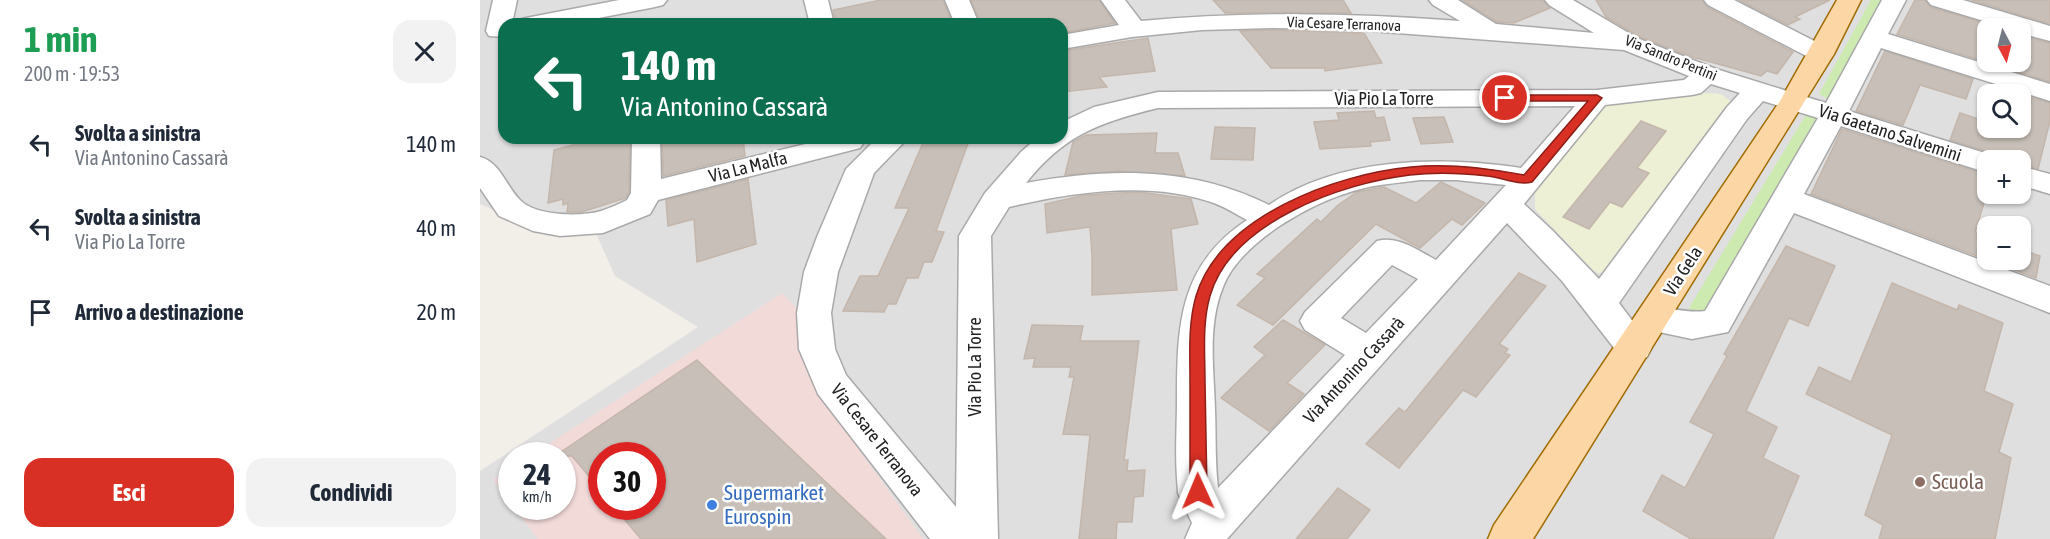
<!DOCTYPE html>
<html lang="it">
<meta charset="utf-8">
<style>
:root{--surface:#fff;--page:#f2f2f3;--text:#1f2937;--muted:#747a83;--accent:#d93025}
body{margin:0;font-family:"Asap Condensed",sans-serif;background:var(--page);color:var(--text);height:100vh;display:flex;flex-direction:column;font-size:22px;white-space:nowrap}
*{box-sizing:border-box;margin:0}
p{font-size:20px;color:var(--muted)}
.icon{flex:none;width:33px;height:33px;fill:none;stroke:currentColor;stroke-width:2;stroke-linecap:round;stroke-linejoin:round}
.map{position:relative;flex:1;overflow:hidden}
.sheet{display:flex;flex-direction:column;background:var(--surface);width:480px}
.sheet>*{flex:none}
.hud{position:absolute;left:18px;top:18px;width:570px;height:126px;border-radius:18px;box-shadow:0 2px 4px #0004;background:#0b6e4f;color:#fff;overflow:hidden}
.needle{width:39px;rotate:173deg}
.fabs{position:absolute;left:1497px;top:18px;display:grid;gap:12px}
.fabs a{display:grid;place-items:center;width:54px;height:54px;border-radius:12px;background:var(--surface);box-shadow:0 2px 4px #0004;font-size:30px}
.speed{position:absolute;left:18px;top:442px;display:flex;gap:12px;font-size:30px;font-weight:700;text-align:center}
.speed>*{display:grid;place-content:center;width:78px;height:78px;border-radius:50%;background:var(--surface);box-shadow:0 2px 4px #0004;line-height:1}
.speed small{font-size:15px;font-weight:400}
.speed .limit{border:9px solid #d22;background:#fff;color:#111}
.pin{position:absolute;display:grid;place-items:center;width:51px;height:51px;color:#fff;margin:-26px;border:3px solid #fff;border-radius:50%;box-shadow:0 2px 6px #0007}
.me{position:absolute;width:66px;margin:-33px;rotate:359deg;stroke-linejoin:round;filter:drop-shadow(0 0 4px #0008)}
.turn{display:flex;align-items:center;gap:21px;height:126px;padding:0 24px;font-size:27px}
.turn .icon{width:78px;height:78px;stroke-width:2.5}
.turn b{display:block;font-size:42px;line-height:51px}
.round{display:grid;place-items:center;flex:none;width:63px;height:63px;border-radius:18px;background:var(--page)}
.headline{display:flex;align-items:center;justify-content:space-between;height:102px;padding:0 24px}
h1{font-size:36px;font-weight:700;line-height:45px;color:#1e9e55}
.button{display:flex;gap:12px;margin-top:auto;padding:12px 24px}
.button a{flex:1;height:69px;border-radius:18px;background:var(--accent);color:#fff;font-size:24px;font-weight:700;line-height:69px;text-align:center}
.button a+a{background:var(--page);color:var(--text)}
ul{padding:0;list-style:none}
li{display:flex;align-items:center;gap:18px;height:84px;padding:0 24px}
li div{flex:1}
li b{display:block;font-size:22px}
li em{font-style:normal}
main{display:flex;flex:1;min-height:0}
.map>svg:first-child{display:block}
.residential{fill:#e0dfdf;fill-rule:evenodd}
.commercial{fill:#f2dad9;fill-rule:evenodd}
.farmland{fill:#eef0d5}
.grass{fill:#cdebb0}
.building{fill:#c7bfb8;stroke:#c4b6ab;stroke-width:1.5}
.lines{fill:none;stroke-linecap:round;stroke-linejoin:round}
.minor-casing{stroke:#a9a9a9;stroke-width:3}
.major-casing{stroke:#a06b00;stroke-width:3}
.minor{fill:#fff;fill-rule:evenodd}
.major{fill:#fcd6a4;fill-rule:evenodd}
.route{fill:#d93025;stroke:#8d1f18;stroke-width:1.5}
.education-dot{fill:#8d6e63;stroke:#fff;stroke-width:2}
.shop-dot{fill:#3f7fe0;stroke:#fff;stroke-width:2}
.labels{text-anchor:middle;stroke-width:5;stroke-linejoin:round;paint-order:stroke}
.far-street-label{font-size:15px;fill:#222;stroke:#fff}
.street-label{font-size:18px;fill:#222;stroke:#fff}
.near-education-label{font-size:21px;fill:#785e54;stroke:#fff;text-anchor:start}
.near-shop-label{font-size:21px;fill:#366cbe;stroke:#fff;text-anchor:start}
</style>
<main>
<section class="sheet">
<div class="headline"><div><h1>1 min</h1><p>200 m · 19:53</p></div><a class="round"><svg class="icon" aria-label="close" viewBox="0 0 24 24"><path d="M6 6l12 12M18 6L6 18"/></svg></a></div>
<ul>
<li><svg class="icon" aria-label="left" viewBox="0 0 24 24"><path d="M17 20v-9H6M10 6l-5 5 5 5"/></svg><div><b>Svolta a sinistra</b><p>Via Antonino Cassarà</p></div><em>140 m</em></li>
<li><svg class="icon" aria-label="left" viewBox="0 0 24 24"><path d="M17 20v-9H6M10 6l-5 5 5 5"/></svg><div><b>Svolta a sinistra</b><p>Via Pio La Torre</p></div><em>40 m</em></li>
<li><svg class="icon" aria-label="arrive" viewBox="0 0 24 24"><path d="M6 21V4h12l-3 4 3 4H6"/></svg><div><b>Arrivo a destinazione</b></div><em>20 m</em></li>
</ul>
<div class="button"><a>Esci</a><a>Condividi</a></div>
</section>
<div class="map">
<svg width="1570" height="539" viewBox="0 0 1570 539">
<rect width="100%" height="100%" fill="#f2efe9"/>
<!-- residential -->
<path class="residential" d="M0 0H1570V539H0V471L218 327 135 276 114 229 65 232 0 204ZM24 24H582V138H24ZM1508 28H1540V62H1508ZM1508 94H1540V128H1508ZM1508 160H1540V194H1508ZM1508 226H1540V260H1508ZM32 456H82V507H32ZM122 456H172V507H122Z"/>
<!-- commercial -->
<g class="commercial">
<path d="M302 293 318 310 320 343 328 374 349 408 443 539H58L33 507H82V456H50ZM122 456H172V507H122Z"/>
<polygon points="31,468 31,505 13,480"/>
</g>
<!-- farmland -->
<polygon class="farmland" points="1225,93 1241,94 1254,104 1128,272 1118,273 1112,269 1055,209 1055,193 1120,111 1127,105 1165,97"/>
<!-- grass -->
<g class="grass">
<polygon points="1391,0 1403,0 1349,100 1339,94"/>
<polygon points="1327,113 1340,117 1224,315 1210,312 1209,308"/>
</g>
<!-- building -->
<g class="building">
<polygon points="401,0 463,0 473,24 356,24 353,10"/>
<polygon points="491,0 619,0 635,23 582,33 582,24 501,24"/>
<polygon points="733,0 863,0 871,13 745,13"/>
<polygon points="982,0 1063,0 1070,8 1034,23 1017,22"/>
<polygon points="1116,0 1222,0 1227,7 1313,52 1297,74 1287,71 1281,76 1209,56 1158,36 1126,17"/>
<polygon points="1259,0 1350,0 1315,17 1320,19 1308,25"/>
<polygon points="1435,0 1445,0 1450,7 1521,28 1508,28 1508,62 1540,62 1540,35 1570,43 1570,82 1417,34"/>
<polygon points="1491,0 1570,0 1570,24"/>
<polygon points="793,30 884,33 902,63 845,71 845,68 791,68 760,31"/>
<polygon points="668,38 675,71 619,77 627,87 582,92 582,51"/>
<polygon points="1405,51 1493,79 1486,99 1440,85 1423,125 1376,111"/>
<polygon points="1539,94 1570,103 1570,121 1558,169 1540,163 1540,160 1534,160 1470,140 1480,113 1508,122 1508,128 1540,128"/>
<polygon points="894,111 896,118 904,117 910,140 890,142 891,146 840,149 834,122 859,120 857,113"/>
<polygon points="964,117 973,142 941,144 933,118"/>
<polygon points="1161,121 1186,131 1157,168 1169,173 1142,207 1130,202 1109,229 1083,217"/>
<polygon points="735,127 775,128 773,160 731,159"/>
<polygon points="1362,129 1508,175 1508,190 1495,232 1508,237 1508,260 1540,260 1540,249 1560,256 1556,278 1331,194"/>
<polygon points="677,133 675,153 698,153 705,176 639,171 585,175 593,142 606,135"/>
<polygon points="94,138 150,138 149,192 146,198 102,212 87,212 88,203 83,205 83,199 68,203 74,150 93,145"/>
<polygon points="182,138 263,138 265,156 183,176"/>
<polygon points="445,138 490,138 456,231 464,232 452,262 444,262 438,278 427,278 416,304 408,304 404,312 363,311 380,276 398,276 429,208 415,208"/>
<polygon points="268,179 276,244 217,262 214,219 188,226 186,200"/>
<polygon points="961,182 1005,203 982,225 972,219 940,248 896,224 793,325 757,305 785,278 777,274 837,219 841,222 858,205 877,192 904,187 936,203"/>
<polygon points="658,192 711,199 718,224 691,229 697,290 612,295 612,255 610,227 567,233 565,204 605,195"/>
<polygon points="1306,246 1355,266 1328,326 1309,318 1266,411 1297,427 1283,458 1319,476 1293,539 1211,539 1163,511 1182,475 1205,488 1234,434 1210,422 1247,356 1244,354"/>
<polygon points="1039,273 1066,286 1019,344 1028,349 1025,353 1030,355 996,397 983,390 919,468 886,444 919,408 925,412"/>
<polygon points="1412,283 1477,310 1479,305 1523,323 1504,391 1533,404 1519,452 1531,458 1515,539 1399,539 1403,525 1385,515 1412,435 1326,394 1339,367 1371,382"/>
<polygon points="803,320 845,345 807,383 824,394 789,431 741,398 785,355 774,347"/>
<polygon points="552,325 603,326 600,341 659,341 644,460 648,460 647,471 665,470 663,496 654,497 652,522 637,522 636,539 599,539 610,435 583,434 594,377 589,377 591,367 553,367 555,358 544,359"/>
<polygon points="217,360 406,539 161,539 134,507 172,507 172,456 122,456 122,492 92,456 75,456"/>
<polygon points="858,488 890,510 867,539 816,539"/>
</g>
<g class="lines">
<defs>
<g id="minor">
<polygon points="13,0 37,0 32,24 24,24 24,37 9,36 6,31"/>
<polygon points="139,0 187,0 183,5 175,7 88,24 39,24 42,19 51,17"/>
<polygon points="324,0 348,0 354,24 330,24"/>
<polygon points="465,0 489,0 499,24 475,24"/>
<path d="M621 0H645L661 21C768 11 873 13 980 21L953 5 949 0H978L1016 24 1114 33 1069 5 1065 0H1093L1157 38 1236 69 1346 103 1402 0H1426L1408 34 1570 84V101L1401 48 1369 111 1518 157 1520 160H1508V173L1361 126 1324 194 1570 286V313L1314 213 1248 332 1212 339 1160 328 1155 319 1160 310C1181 303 1203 314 1225 311L1338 118 1283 101 1267 119 1139 303 1172 347 1167 357 1154 361 1141 357 1082 281 1027 223 747 539H705L712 523 698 493 697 478C695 452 697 426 697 399 697 325 699 265 767 220 756 214 745 207 734 203 670 180 592 192 529 207L511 236 518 539H450L338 394 319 349 317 313 324 272 337 237 366 169 397 138H428L394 173 358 272 351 313 355 349 366 375 476 507 479 236 505 193 541 152 557 138H582V122L614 107 678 92 1117 90 1204 80 1209 76 1144 50 864 29 793 28 722 30 652 37 582 49V35L639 25ZM1231 84 1260 93 1247 107 1119 279 1072 230 1044 204 1125 105 1212 95 1221 93ZM1095 106 1041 168C960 156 859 157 789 205 711 166 629 168 546 183 584 135 620 122 678 108ZM940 180H976L1026 185 956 260C937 250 918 235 897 241L825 312 820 321 825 330 865 355 738 488C735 462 736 436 735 410 734 370 727 326 743 287 760 242 832 202 877 190 897 184 919 183 940 180ZM912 265 938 279 886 333 861 318Z"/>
<polygon points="1224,0 1254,0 1350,49 1354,54 1350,59 1341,62 1332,59 1228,5"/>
<polygon points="1447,0 1483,0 1570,26 1570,41 1540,33 1540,28 1527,28 1451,5"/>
<path d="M152 138H180L181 179 350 138H382L384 142 380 148 178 200 170 214 123 233 80 236 53 231 19 216 0 188V157C20 162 26 186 40 200 55 216 101 217 121 211 130 208 139 204 147 200L151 193Z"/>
<polygon points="1540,166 1570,174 1570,194 1540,185"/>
</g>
<polygon id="major" points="1357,0 1381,0 1354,54 1053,539 1008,539 1014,525 1300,101"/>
</defs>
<!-- minor casing -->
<use href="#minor" class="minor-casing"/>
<!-- major casing -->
<use href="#major" class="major-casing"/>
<!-- minor -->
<use href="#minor" class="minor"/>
<!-- major -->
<use href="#major" class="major"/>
</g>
<!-- route -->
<path class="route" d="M1025 95H1117L1122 98 1052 182C1038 186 1021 177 1007 176 982 173 955 172 930 175 862 183 751 222 730 296 722 324 725 353 725 382 726 418 726 455 727 491L725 496 718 499 712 496 710 491C710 455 710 418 710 382 710 353 708 324 716 296 740 216 856 174 931 167 969 163 1007 168 1044 175L1108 101H1021L1019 98Z"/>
<!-- markers -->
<circle class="education-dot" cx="1440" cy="482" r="6"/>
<circle class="shop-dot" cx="232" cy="505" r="6"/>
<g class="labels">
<!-- far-street labels -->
<g class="far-street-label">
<text transform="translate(864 24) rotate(2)" y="5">Via Cesare Terranova</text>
<text transform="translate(1191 58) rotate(22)" y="5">Via Sandro Pertini</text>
</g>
<!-- street labels -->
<g class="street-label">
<text x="904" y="105">Via Pio La Torre</text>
<text transform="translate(1410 133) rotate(18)" y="6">Via Gaetano Salvemini</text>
<text transform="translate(268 167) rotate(-14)" y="6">Via La Malfa</text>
<text transform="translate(1203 271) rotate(-57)" y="6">Via Gela</text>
<text transform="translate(495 367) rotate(-90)" y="6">Via Pio La Torre</text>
<text transform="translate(874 370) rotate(-47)" y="6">Via Antonino Cassarà</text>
<text transform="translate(397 440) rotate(52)" y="6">Via Cesare Terranova</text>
</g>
<!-- near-education labels -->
<g class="near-education-label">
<text x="1452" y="489">Scuola</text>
</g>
<!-- near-shop labels -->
<g class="near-shop-label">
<text x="244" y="500">Supermarket<tspan x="244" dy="24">Eurospin</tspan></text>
</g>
</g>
</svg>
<div class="fabs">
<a><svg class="needle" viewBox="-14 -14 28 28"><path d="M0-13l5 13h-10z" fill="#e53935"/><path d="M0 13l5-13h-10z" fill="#747a83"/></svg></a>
<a><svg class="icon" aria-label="search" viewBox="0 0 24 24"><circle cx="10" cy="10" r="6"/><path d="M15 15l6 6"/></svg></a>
<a>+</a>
<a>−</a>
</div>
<div class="speed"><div>24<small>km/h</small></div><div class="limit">30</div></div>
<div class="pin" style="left:1025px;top:98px;background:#d93025"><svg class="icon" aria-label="arrive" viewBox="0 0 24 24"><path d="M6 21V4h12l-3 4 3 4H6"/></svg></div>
<svg class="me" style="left:718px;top:491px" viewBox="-20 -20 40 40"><path d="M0-17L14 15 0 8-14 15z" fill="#d93025" stroke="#fff" stroke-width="4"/></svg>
<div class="hud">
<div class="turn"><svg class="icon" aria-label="left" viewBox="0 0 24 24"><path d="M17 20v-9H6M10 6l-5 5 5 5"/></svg><div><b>140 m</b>Via Antonino Cassarà</div></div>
</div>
</div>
</main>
